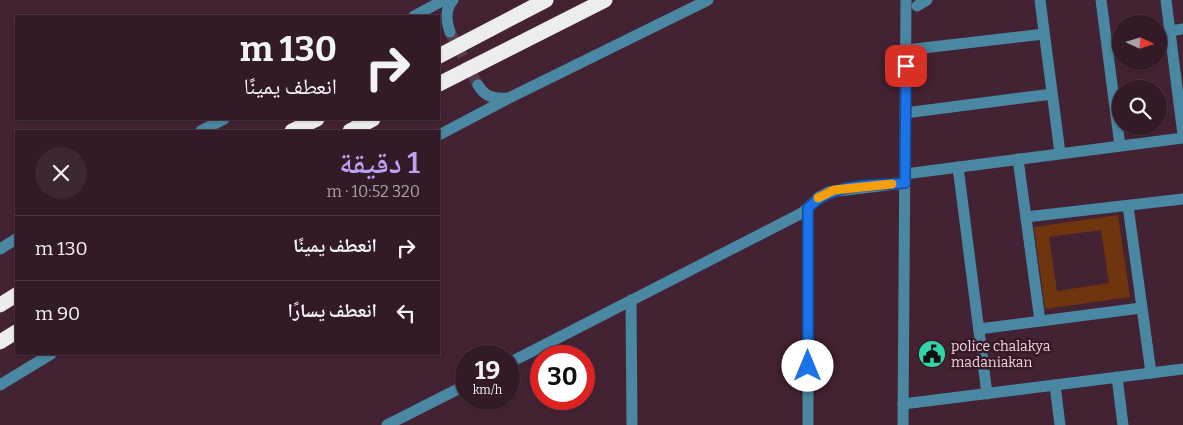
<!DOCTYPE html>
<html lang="ar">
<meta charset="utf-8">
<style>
:root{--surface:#321a26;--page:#3d2732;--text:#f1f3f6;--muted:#a8a1a7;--line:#4d3843;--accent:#bca0f2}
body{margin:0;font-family:Bitter,"Noto Naskh Arabic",serif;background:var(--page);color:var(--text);direction:rtl;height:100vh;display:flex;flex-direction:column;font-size:19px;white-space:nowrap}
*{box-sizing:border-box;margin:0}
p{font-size:16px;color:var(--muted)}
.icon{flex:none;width:28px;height:28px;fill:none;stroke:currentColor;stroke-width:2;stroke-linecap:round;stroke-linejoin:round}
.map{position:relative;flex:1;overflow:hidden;direction:ltr}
.sheet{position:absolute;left:15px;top:130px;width:425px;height:225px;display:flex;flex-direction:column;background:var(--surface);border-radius:0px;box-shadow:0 1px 4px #0004,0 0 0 1px var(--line);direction:rtl}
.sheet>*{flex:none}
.guide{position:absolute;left:15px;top:15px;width:425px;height:105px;border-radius:0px;box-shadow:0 1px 4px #0004,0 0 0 1px var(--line);direction:rtl;background:#321a26;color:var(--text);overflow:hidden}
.needle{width:32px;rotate:94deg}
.buttons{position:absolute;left:1112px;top:15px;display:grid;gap:10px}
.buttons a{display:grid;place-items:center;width:55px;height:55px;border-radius:50%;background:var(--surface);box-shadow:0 1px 4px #0004,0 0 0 1px var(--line);font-size:25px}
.speed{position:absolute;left:455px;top:345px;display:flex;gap:10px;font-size:25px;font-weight:700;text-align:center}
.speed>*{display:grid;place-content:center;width:65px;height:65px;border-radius:50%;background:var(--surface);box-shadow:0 1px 4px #0004,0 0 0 1px var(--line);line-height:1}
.speed small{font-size:12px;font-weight:400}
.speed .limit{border:8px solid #d22;background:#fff;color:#111}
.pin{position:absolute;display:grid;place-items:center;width:42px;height:42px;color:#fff;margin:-21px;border-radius:10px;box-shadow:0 2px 8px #0006}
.me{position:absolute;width:55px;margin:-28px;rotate:0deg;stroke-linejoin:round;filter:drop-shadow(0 0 4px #0008)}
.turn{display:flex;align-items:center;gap:18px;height:105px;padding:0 20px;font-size:22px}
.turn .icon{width:65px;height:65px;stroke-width:2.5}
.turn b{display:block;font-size:35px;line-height:42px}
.round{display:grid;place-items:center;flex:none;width:52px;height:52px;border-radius:26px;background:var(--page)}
.summary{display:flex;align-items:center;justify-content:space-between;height:85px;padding:0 20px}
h1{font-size:30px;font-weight:600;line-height:38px;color:var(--accent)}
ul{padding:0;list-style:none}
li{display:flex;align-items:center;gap:15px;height:65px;padding:0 20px;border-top:1px solid var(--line)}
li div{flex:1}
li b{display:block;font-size:19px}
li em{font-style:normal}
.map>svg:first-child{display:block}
.green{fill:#6f350e;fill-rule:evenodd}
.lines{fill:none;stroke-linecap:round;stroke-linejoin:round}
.minor-tunnel{stroke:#5c3d4d;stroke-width:11;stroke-dasharray:11 5.5;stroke-linecap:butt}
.minor{stroke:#4a87a2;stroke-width:11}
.highway{stroke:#ededed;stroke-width:15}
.route-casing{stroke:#114b97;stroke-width:12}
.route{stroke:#1a73e8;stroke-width:9}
.slow{stroke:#f59e0b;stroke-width:9}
.labels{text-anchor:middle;stroke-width:5;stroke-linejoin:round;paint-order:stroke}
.poi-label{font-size:14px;fill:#ecd6df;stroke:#381829;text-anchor:start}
</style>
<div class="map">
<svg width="1183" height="425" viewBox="0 0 1183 425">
<rect width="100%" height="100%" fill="#432233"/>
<!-- green -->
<path class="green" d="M1118 215 1130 297 1045 309 1034 227ZM1101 230 1109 283 1057 291 1049 237Z"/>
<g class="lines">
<!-- minor-tunnel -->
<polyline class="minor-tunnel" points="450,32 478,85"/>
<!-- minor -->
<g class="minor">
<polyline points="1040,0 1060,153"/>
<polyline points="1101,0 1120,146"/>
<polyline points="1166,0 1183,135"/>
<polyline points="917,6 927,0"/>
<polyline points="414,16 444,0"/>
<polyline points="1170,31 1183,29"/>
<path d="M450 32C446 21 445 9 453 0"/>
<polyline points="906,50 1044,34"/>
<path d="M478 85C485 97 494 99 507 98"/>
<polyline points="905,113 1052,94"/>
<polyline points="201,131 224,119"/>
<polyline points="439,135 509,98 708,0"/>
<polyline points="1018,159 1040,321"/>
<polyline points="958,167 987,394"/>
<polyline points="905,174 1183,138"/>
<polyline points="1128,206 1151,373"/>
<polyline points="1026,217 1183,199"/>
<polyline points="0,249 16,239"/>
<polyline points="631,300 632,425"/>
<polyline points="979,329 1141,308"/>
<polyline points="509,363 802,213 819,197 829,192 905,183"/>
<polyline points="1117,377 1123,425"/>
<polyline points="0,385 51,354"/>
<polyline points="1055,385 1060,425"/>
<polyline points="903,404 1183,369"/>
<polyline points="387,425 466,385"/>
<polyline points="808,425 808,208"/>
<polyline points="903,425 906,0"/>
</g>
<!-- highway -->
<g class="highway">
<polyline points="439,56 546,0"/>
<polyline points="439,84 605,0"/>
<polyline points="292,131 317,119"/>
<polyline points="350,131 373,119"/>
<polyline points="0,305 16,295"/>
<polyline points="0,342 16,332"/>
</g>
</g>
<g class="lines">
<defs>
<path id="route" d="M808 366V208C833 182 871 186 905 183L906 66"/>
</defs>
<!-- route casing -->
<use href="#route" class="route-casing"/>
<!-- route -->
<use href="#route" class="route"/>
<!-- slow -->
<polyline class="slow" points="818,198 834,190 892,184"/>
</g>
<!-- icons -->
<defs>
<symbol id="civic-disc" viewBox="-11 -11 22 22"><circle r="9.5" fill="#32d4a9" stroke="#381829"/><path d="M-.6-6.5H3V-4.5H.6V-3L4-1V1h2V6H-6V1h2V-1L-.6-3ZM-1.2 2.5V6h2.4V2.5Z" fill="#111"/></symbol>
</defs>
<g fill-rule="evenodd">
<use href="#civic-disc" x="916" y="338" width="32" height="32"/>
</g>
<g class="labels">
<!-- poi labels -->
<g class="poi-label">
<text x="951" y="351">police chalakya<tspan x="951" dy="16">madaniakan</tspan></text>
</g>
</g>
</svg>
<div class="buttons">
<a><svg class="needle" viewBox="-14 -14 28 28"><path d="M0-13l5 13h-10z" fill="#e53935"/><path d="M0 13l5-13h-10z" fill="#a8a1a7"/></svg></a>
<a><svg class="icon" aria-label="search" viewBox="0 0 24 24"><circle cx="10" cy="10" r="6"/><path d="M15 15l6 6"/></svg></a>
</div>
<div class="speed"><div>19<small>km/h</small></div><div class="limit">30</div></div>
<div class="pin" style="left:906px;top:66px;background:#d93025"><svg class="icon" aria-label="arrive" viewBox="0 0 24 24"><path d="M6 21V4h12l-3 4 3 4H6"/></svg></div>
<svg class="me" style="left:808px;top:366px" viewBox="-20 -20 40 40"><circle r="19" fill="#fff"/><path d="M0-13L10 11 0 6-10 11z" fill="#1a73e8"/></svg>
<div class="guide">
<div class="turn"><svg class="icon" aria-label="right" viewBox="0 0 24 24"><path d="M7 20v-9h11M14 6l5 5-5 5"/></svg><div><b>130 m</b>انعطف يمينًا</div></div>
</div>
<section class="sheet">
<div class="summary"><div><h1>1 دقيقة</h1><p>320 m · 10:52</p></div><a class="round"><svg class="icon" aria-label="close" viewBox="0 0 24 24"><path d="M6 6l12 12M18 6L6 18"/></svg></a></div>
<ul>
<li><svg class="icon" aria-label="right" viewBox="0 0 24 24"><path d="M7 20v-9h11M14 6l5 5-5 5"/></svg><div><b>انعطف يمينًا</b></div><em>130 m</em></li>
<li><svg class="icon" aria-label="left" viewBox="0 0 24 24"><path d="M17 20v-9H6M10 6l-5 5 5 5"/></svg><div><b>انعطف يسارًا</b></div><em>90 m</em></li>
</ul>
</section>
</div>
